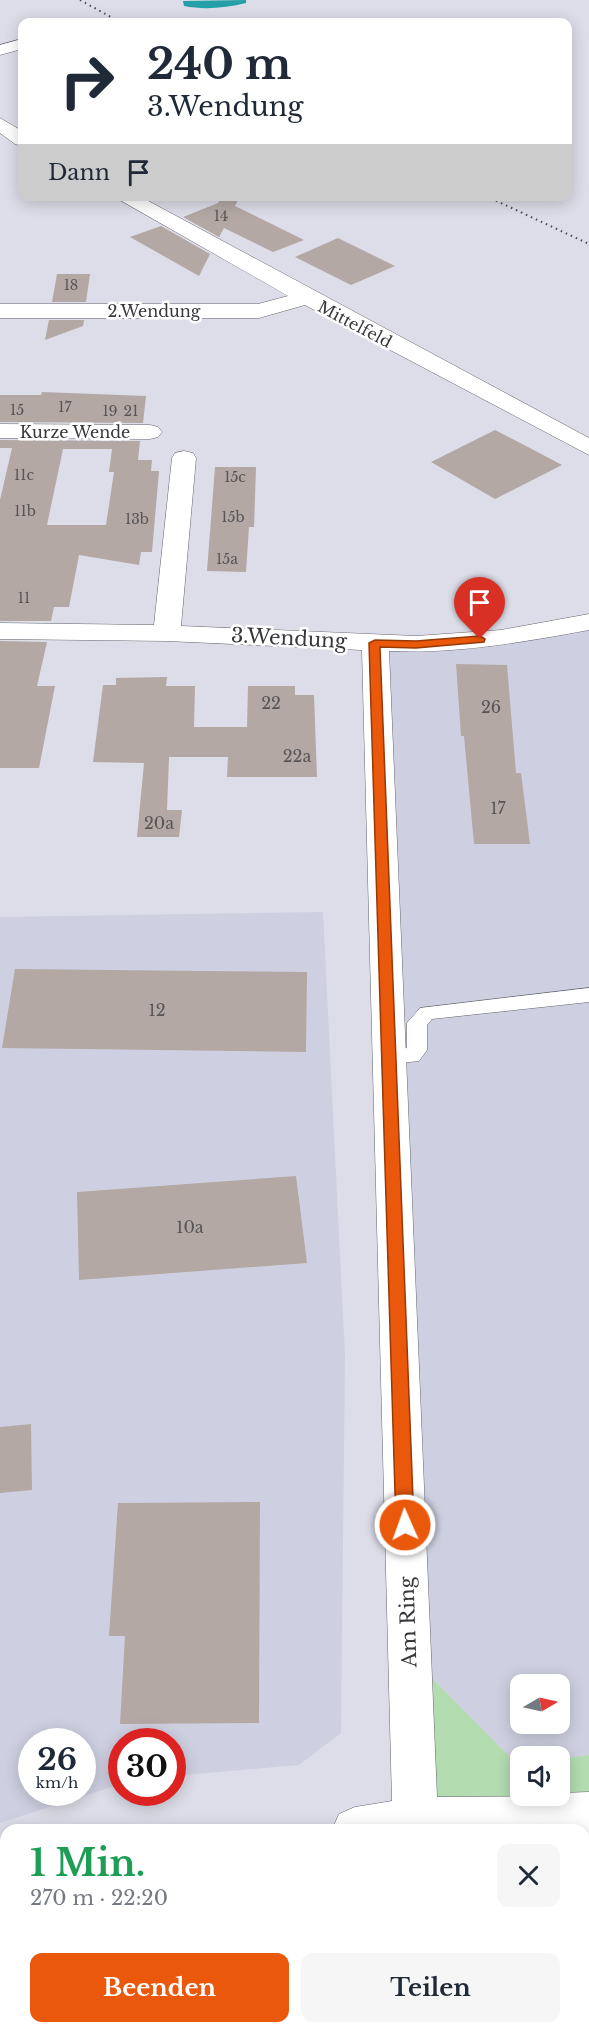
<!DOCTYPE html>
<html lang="de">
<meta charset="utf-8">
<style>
:root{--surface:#fff;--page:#f6f6f7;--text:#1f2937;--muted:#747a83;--accent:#ea580c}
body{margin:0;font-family:"Libre Baskerville",serif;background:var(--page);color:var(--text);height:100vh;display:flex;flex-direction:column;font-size:22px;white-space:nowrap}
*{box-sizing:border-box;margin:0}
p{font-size:20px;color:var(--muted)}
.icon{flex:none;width:33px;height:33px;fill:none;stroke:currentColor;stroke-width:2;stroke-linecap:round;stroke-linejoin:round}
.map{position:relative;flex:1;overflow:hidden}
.drawer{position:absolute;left:0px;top:1824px;width:590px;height:210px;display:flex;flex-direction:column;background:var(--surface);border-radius:18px 18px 0 0;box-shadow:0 3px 15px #0003}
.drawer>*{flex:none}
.hud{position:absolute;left:18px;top:18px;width:554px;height:183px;border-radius:12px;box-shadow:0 3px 15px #0003;background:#fff;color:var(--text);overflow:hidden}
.needle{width:39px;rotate:81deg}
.fabs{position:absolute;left:510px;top:1674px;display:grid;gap:12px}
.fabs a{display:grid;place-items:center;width:60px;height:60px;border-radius:12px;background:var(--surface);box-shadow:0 3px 15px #0003;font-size:30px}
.speed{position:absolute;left:18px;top:1728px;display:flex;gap:12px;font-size:30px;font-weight:700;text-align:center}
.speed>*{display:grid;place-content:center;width:78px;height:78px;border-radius:50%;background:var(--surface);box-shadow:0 3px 15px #0003;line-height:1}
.speed small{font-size:15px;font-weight:400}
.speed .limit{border:9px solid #d22;background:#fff;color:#111}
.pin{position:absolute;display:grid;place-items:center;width:51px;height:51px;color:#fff;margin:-62px -26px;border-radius:50% 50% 50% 0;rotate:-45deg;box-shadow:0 0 6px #0007}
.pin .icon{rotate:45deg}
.me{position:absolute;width:66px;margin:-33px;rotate:358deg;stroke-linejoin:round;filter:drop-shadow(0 0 4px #0008)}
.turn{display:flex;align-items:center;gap:21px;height:126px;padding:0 30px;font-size:27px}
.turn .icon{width:78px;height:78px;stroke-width:2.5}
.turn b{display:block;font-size:42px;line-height:51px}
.then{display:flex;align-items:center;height:57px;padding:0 30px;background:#0003;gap:12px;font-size:22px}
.round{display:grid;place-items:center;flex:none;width:63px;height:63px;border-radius:12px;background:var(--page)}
.head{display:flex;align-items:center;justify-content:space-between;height:102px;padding:0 30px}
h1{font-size:36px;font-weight:700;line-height:45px;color:#1e9e55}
.button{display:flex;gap:12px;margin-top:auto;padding:12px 30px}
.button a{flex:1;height:69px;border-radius:12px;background:var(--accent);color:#fff;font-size:24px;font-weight:700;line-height:69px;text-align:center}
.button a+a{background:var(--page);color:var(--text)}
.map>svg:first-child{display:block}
.built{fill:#ced0e1;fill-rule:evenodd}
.green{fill:#b4dcb1}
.water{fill:#25a0a8}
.building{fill:#b3a8a4;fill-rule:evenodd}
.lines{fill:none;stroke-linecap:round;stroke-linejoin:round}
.service-casing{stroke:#64656e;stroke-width:1}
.minor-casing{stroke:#64656e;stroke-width:1}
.service{fill:#fff;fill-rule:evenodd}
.minor{fill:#fff;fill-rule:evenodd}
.rail{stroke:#49494e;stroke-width:2;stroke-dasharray:1.5 4;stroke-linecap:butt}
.route{fill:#ea580c;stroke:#983908;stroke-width:1.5}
.labels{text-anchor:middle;stroke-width:5;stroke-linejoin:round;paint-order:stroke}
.far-number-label{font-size:14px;fill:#575456}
.far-street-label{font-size:16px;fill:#38383c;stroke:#fff}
.number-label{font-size:16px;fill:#575456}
.street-label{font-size:20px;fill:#38383c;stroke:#fff}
</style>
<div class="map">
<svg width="589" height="2034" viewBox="0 0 589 2034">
<rect width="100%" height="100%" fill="#dcdde8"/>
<!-- built -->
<g class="built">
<path d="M589 622V1755L560 1759V1756H520V1764L518 1765 428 1674 375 643ZM520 1684H560V1724H520Z"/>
<path d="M323 912 345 1355 341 1733 299 1765 173 1776 172 1742H122L121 1784 0 1823V917ZM32 1742H82V1792H32Z"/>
</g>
<!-- green -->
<polygon class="green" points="428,1674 518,1765 520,1764 520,1796 560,1796 560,1759 589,1755 589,2034 0,2034 0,1976 6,1974 6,2028 584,2028 584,1830 421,1830"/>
<!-- water -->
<path class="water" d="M246 0V3C225 8 204 10 184 6L183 1Z"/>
<!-- building -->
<g class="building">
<polygon points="240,196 235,206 304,240 273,252 224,228 219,237 183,217 218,203 221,198 225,201"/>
<polygon points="161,226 210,254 199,276 130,237"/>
<polygon points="338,238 395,266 351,285 295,257"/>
<polygon points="57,274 90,274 86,302 52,302"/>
<polygon points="49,320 84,320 83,326 45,340"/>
<polygon points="42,392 146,396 143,423 0,422 0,395 41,395"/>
<polygon points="495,430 528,447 562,465 495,499 431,462"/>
<path d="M0 440 140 441 138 460H152L151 471H159L152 552H141L139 565 79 555 69 607H54L51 621H0V500L12 448H0ZM63 449H112L109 472H114L106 525H47Z"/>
<polygon points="215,467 256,467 254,527 249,527 246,572 207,571"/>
<polygon points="0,641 47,642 37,686 55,686 39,768 0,768"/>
<polygon points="456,664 507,665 516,773 521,773 530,844 474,844 464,736 461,736"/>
<polygon points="167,677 166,686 195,686 194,727 247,727 248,686 295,686 295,695 314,695 317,777 227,777 228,757 169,757 167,810 182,810 179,837 137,837 144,763 93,762 103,685 116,685 116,678"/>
<polygon points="15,969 307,972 306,1052 2,1048"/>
<polygon points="296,1176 307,1263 79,1280 77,1192"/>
<polygon points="31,1424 32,1490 0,1493 0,1427"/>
<polygon points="260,1502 259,1723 120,1724 125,1636 109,1636 118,1503"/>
</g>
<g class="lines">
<defs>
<polygon id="service" points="589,988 589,1002 432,1019 427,1025 427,1050 419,1061 390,1064 383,1062 380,1057 383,1052 407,1048 407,1023 420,1008"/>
<g id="minor">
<polygon points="22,39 22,49 0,55 0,45"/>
<polygon points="0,118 22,131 22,146 15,144 0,133"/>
<polygon points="113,196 139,196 589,438 589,455 305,305 259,318 0,318 0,304 258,304 288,296"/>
<polygon points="0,424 150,425 158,427 162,432 158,437 150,439 0,438"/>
<path d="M184 451 193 453 196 458 181 626 416 636 501 630 589 614V630C523 642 457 654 389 651L437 1797 560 1796V1793L589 1792V1838H584V1830H332L339 1814 355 1807 392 1801 362 650 167 641 0 639V623L154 625 172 458 175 453Z"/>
<polygon points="6,1886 6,1934 0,1936 0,1888"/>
</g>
</defs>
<!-- service casing -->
<use href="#service" class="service-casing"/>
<!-- minor casing -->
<use href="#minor" class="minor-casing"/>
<!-- service -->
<use href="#service" class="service"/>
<!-- minor -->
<use href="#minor" class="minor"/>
<!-- rail -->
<g class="rail">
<polyline points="80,0 120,22"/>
<polyline points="486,196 589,244"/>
</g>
</g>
<!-- route -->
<polygon class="route" points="480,636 485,639 484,642 416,648 380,647 414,1525 411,1531 405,1533 399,1531 396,1525 369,643 375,640 416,641"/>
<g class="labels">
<!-- far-number labels -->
<g class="far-number-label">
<text x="221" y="221">14</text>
<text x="71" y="290">18</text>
<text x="65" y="412">17</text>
<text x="17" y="415">15</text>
<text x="110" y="416">19</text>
<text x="131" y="416">21</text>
<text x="24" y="480">11c</text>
<text x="235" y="482">15c</text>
<text x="25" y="516">11b</text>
<text x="233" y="522">15b</text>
<text x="137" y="524">13b</text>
<text x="227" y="564">15a</text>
<text x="24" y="603">11</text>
</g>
<!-- far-street labels -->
<g class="far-street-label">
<text x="154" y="317">2.Wendung</text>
<text transform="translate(355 324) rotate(28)" y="6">Mittelfeld</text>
<text x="75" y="438">Kurze Wende</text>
</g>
<!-- number labels -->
<g class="number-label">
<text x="271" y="709">22</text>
<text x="491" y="713">26</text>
<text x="297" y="762">22a</text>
<text x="498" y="814">17</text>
<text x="159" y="829">20a</text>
<text x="157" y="1016">12</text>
<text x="190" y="1233">10a</text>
</g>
<!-- street labels -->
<g class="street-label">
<text transform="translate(289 638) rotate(3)" y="7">3.Wendung</text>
<text transform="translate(408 1622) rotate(-92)" y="7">Am Ring</text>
</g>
</g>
</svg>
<div class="fabs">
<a><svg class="needle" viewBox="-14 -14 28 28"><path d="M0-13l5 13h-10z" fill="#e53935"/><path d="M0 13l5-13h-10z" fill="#747a83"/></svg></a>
<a><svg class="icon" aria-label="sound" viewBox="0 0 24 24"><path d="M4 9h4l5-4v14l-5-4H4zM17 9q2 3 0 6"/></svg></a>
</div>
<div class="speed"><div>26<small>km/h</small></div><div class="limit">30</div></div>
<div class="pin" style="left:480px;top:639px;background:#d93025"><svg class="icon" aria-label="arrive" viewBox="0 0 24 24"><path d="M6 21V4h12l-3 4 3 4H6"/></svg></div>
<svg class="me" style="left:405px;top:1525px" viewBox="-20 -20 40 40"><circle r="17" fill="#ea580c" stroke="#fff" stroke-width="3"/><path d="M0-11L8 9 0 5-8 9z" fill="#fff"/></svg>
<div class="hud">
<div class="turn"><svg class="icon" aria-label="right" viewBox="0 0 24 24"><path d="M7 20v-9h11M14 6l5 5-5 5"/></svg><div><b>240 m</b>3.Wendung</div></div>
<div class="then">Dann<svg class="icon" aria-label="arrive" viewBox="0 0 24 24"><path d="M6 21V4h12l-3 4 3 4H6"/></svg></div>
</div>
<section class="drawer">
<div class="head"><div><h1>1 Min.</h1><p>270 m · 22:20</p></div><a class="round"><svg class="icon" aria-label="close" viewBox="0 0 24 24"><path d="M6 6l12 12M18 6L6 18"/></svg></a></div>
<div class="button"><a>Beenden</a><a>Teilen</a></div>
</section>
</div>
